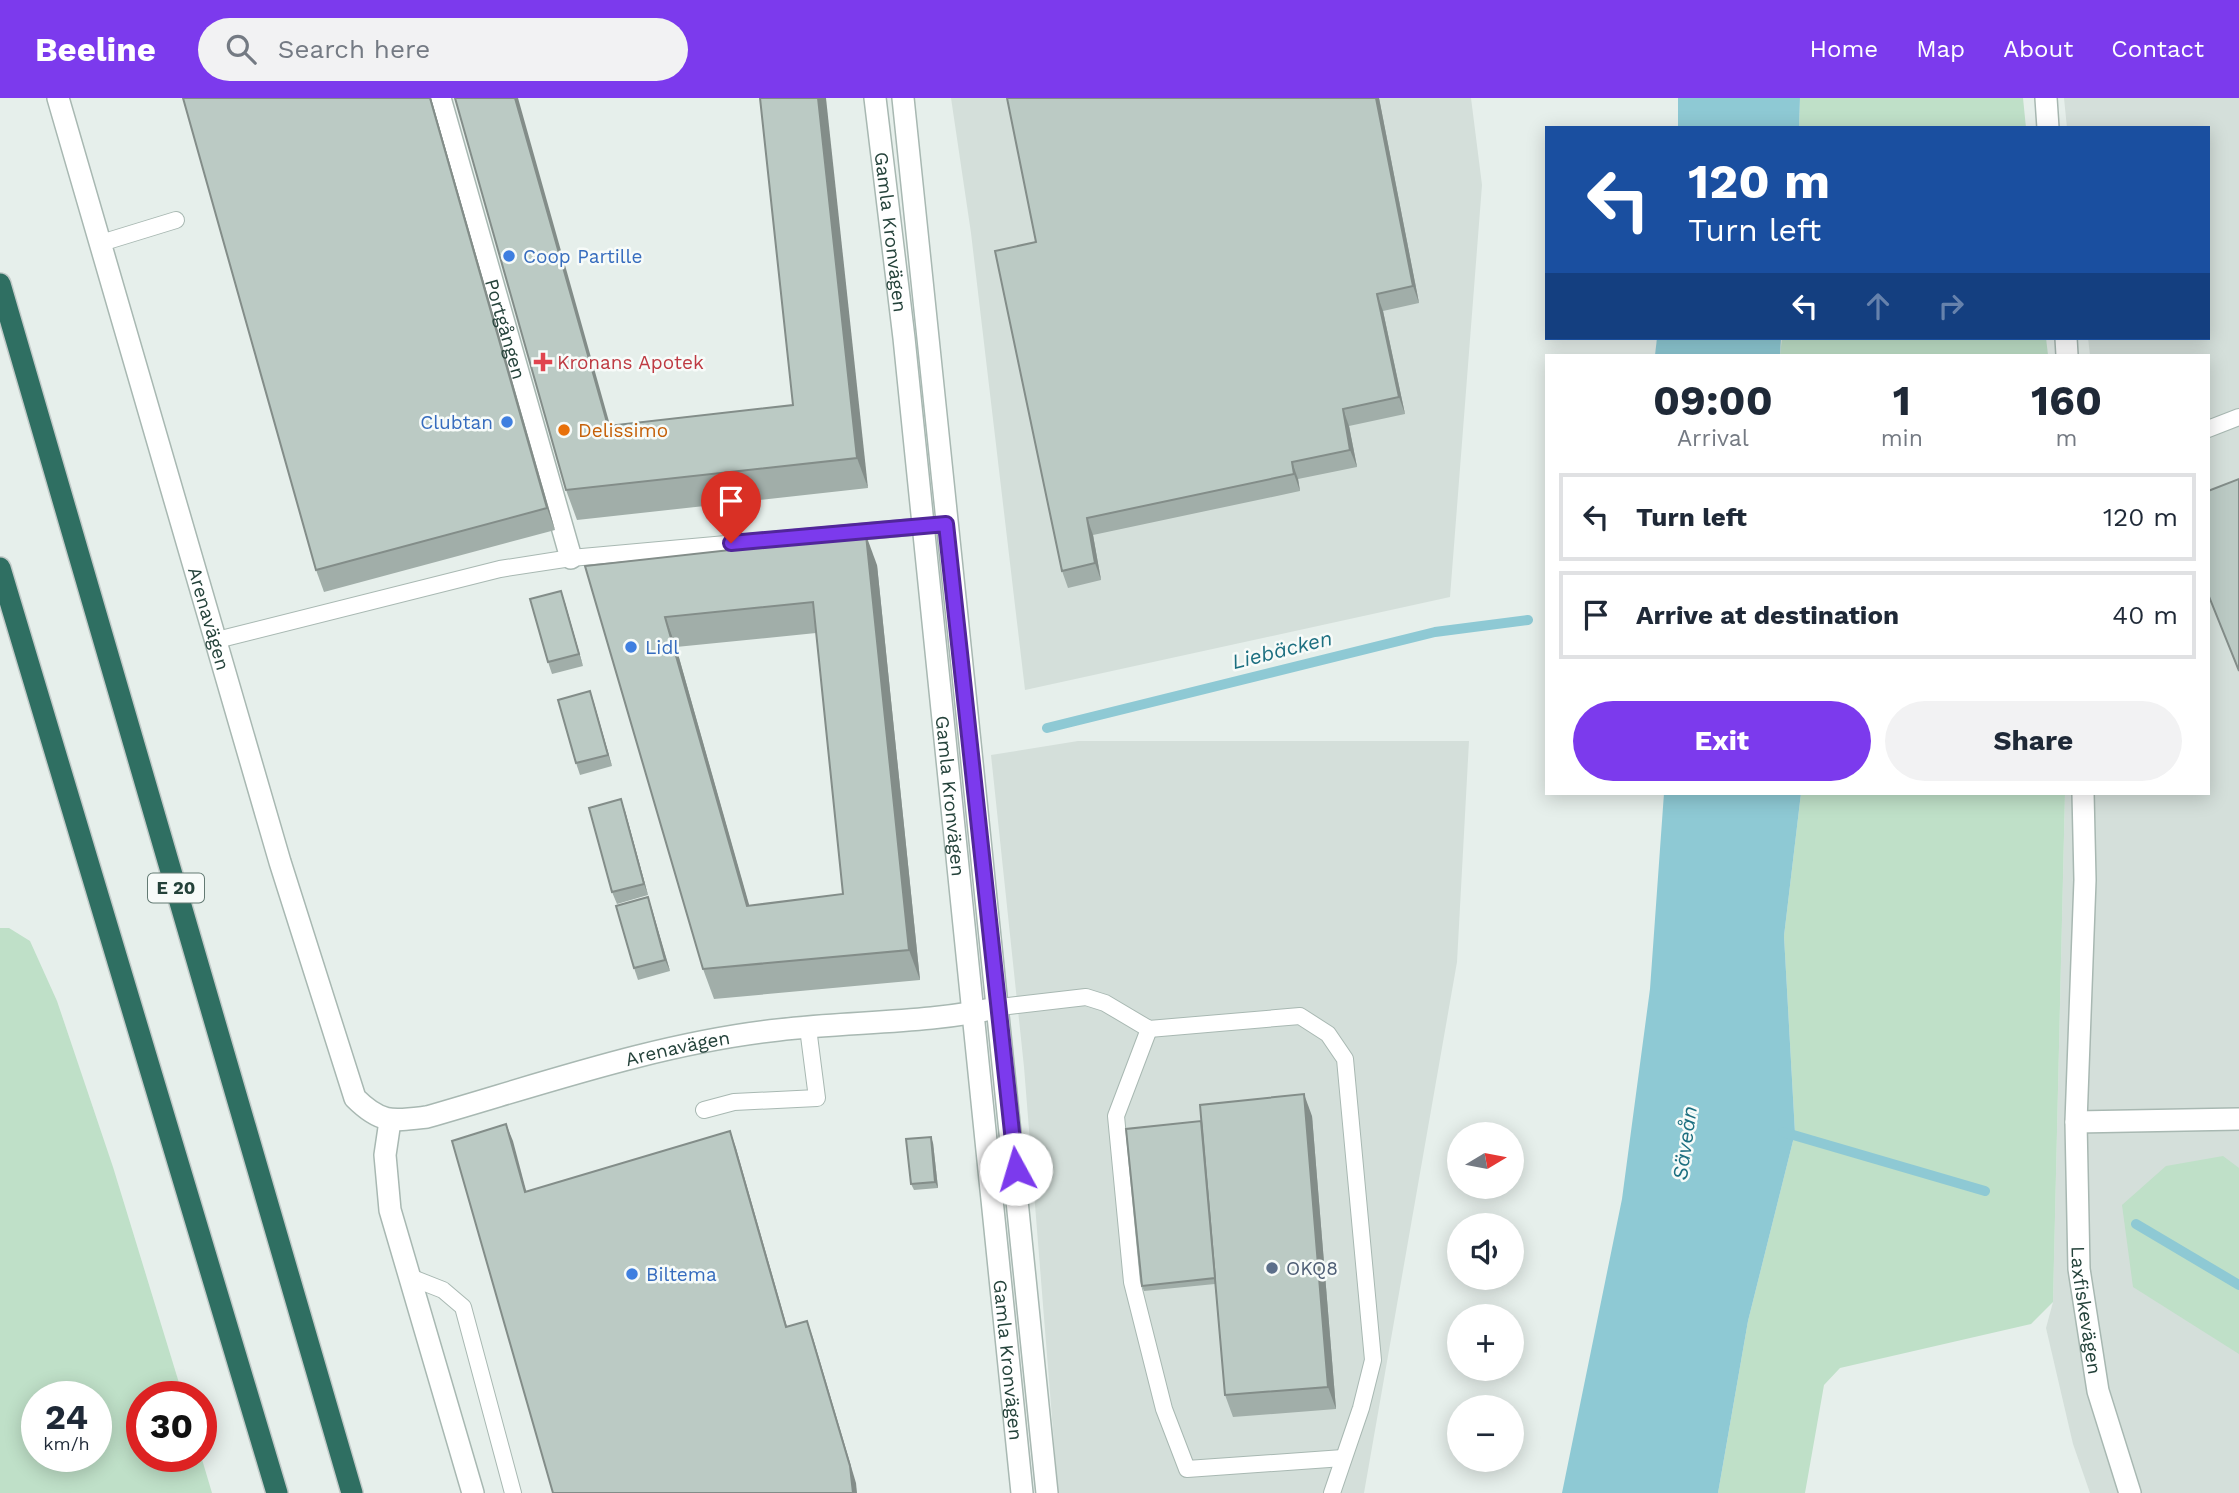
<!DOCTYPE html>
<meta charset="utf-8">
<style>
:root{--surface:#fff;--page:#f2f2f3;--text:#1f2937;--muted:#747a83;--line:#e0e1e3;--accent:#7c3aed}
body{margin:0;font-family:"Work Sans",sans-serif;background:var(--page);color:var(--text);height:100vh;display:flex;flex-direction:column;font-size:26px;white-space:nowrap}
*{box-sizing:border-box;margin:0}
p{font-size:23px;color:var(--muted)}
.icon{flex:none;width:38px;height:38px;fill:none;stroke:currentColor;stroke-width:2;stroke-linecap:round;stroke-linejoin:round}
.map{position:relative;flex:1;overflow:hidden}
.drawer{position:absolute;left:1545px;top:256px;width:665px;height:441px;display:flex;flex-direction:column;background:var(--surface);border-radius:0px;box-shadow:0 4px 18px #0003}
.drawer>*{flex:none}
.guide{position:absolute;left:1545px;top:28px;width:665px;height:214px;border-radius:0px;box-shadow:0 4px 18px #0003;background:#1a4fa0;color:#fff;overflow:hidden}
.needle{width:46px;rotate:80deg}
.tools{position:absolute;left:1447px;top:1024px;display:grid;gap:14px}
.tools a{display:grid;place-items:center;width:77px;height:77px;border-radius:50%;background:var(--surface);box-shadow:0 4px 18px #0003;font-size:35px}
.speed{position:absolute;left:21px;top:1283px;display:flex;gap:14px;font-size:35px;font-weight:700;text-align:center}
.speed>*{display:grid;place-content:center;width:91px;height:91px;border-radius:50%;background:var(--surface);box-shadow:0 4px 18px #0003;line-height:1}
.speed small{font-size:18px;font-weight:400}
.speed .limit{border:10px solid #d22;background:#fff;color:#111}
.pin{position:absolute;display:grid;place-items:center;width:60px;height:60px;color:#fff;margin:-72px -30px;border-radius:50% 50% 50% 0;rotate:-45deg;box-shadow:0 0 7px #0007}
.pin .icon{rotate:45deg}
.me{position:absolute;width:77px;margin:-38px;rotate:354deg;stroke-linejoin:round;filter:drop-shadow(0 0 5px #0008)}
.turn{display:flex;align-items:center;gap:24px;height:147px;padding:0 28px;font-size:32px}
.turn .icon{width:91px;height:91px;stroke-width:2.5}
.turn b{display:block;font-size:49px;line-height:60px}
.lanes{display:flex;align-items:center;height:66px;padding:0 28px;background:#0003;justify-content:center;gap:35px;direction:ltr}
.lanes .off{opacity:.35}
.eta{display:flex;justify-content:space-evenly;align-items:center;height:119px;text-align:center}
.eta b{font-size:42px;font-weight:700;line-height:49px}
.action{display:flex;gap:14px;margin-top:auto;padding:14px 28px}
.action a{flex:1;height:80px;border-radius:42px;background:var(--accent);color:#fff;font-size:28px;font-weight:700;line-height:80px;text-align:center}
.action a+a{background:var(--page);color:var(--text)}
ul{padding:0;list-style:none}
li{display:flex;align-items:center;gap:21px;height:88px;margin:0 14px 10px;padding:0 14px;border:4px solid var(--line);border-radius:0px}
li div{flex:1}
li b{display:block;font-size:26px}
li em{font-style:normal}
header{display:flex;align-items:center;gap:42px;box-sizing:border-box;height:98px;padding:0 35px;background:var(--accent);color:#fff}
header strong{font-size:33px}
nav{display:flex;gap:38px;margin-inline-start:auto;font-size:24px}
.search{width:490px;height:63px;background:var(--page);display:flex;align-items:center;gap:18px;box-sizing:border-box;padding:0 24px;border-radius:38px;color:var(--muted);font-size:26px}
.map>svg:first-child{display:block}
.built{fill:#d4dfda}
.green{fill:#bfe0c8;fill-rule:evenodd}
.water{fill:#8ec9d4}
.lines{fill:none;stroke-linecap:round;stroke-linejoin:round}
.stream{stroke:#8ec9d4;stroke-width:10}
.lane-casing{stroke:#a8b8b2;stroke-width:18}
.street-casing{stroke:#a8b8b2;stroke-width:24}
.highway-casing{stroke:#c2cac8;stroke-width:24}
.lane{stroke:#fff;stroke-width:16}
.street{stroke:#fff;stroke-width:21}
.highway{stroke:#2f6f62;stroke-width:21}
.wall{fill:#a1aea9;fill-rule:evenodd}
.shaded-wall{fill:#838d89}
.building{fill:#bbcac4;stroke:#838d89;stroke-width:2;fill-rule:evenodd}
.route-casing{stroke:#51269a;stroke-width:18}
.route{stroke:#7c3aed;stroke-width:12}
.shop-dot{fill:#3f7fe0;stroke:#f7fbf9;stroke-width:2.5}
.health-dot{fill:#e0444e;stroke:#f7fbf9;stroke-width:2.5}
.food-dot{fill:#e8710a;stroke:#f7fbf9;stroke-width:2.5}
.service-dot{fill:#5c6f8a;stroke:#f7fbf9;stroke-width:2.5}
.labels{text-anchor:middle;stroke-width:5;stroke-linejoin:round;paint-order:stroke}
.shield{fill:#f7fbf9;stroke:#637a73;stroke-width:2}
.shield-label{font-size:18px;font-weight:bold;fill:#24423a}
.street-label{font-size:19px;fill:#24423a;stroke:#f7fbf9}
.shop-label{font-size:19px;fill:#366cbe;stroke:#f7fbf9;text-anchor:start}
.health-label{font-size:19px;fill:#be3a42;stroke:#f7fbf9;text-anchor:start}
.food-label{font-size:19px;fill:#c56008;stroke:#f7fbf9;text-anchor:start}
.service-label{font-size:19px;fill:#4e5e75;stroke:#f7fbf9;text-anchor:start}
.water-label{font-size:21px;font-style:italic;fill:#1c6f80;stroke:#f7fbf9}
</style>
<header>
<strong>Beeline</strong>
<div class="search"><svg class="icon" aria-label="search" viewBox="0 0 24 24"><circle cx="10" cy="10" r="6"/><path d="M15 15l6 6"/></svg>Search here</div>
<nav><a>Home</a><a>Map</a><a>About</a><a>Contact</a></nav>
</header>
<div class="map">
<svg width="2239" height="1395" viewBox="0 0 2239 1395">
<rect width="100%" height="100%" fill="#e6efeb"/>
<!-- built -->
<g class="built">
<polygon points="951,0 1471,0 1482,87 1450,499 1025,592 971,135"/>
<polygon points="2064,0 2239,0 2239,1395 2090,1395 2073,1346 2046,1230 2053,1204 2065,695 2208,695 2208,257 2090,257 2088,240 2208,240 2208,30 2067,30"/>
<polygon points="1078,643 1469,643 1457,864 1364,1395 1058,1395 1024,969 991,657"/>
</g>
<!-- green -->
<g class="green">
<polygon points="1800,0 2023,0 2026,30 1799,30"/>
<polygon points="1782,240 2046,240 2048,257 1780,257"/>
<polygon points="1801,695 2065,695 2053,1204 2031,1226 1840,1270 1824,1287 1805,1395 1718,1395 1748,1223 1795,1035 1784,838"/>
<path d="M0 830H9L30 843 57 903 113 1069 183 1298H142V1358H201L212 1395H0ZM96 1298V1358H37V1298Z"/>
<polygon points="2223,1058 2239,1070 2239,1256 2133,1189 2122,1107 2166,1068"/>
</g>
<!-- water -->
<g class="water">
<polygon points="1678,0 1800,0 1799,30 1678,30"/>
<polygon points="1657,240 1781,240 1780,257 1655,257"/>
<polygon points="1664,695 1801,695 1784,838 1795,1035 1748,1223 1718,1395 1562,1395 1622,1101 1650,891"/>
</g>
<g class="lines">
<!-- stream -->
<g class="stream">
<polyline points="1047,630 1435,534 1528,522"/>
<polyline points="1783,1034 1985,1093"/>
<polyline points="2136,1126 2239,1187"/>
</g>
<defs>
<g id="lane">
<polyline points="101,145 176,122"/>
<polyline points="2208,331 2239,319"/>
<polyline points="217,542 500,471 571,460 946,426"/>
<polyline points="1000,909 1086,899 1105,905 1149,931 1300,918 1328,936 1345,961 1373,1262 1361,1310 1332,1395"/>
<polyline points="1149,931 1116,1018 1132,1184 1164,1311 1187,1371 1343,1360"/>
<polyline points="704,1012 734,1004 817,1000 808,930"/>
<polyline points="410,1179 443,1192 463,1209 513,1395"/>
</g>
<g id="street">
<path id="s1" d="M58 0 280 764 355 1000C381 1026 393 1023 427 1019 542 986 659 945 778 932 852 923 928 926 1000 909"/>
<path id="s2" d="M440 0 571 460"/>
<path id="s3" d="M875 0 904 240 1022 1395"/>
<path d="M903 0C950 465 1002 930 1047 1395"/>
<polyline points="2046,0 2048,30"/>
<polyline points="2066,240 2067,257"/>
<path id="s4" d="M2083 695 2085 782 2076 1024 2079 1171 2098 1293 2130 1395"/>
<polyline points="390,1023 385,1057 390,1112 473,1395"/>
<polyline points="2076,1024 2239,1021"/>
</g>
<g id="highway">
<polyline points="0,186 352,1395"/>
<polyline points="0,470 277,1395"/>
</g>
</defs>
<!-- lane casing -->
<use href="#lane" class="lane-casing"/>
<!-- street casing -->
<use href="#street" class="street-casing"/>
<!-- highway casing -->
<use href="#highway" class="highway-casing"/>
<!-- lane -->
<use href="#lane" class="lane"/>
<!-- street -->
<use href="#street" class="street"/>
<!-- highway -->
<use href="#highway" class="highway"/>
</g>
<!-- wall -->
<g class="wall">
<polygon points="431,0 555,432 324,494 316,472"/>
<polygon points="760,0 868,390 577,422 566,392 610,328 793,307"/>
<polygon points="1379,0 1419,205 1383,213 1405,316 1349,328 1357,369 1298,381 1300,393 1093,437 1101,482 1068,490 1062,473 1036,144"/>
<path d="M877 467 920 882 714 901 703 871 585 468ZM816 535 843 796 749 808 676 549Z"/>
<polygon points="565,505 583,568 552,576 548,564"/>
<polygon points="590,593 612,668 580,677 576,665"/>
<polygon points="625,713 648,797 617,806 612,794"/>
<polygon points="648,799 670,873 638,882 634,870"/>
<polygon points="1312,1018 1336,1311 1233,1319 1225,1297 1215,1186 1144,1193 1142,1188"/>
<polygon points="933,1045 938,1090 914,1092 911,1086"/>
</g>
<!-- shaded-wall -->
<g class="shaded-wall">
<polygon points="430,0 431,0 555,432 547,410"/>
<polygon points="515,0 518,0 619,359 608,328"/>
<polygon points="818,0 826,0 868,390 857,360"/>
<polygon points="1376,0 1379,0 1419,205 1413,188"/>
<polygon points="1377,196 1383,213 1405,316 1399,299"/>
<polygon points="1343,311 1349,328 1357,369 1350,352"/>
<polygon points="1292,364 1298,381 1300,393 1294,376"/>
<polygon points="1087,420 1093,437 1101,482 1095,465"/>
<polygon points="866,437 877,467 920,882 909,852"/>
<polygon points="561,493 565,505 583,568 579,556"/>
<polygon points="665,519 676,549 758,838 747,808"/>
<polygon points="590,593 594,605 612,668 608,657"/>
<polygon points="621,701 625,713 648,797 644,786"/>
<polygon points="648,799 652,811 670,873 665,862"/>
<polygon points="1304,996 1312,1018 1336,1311 1328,1289"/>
<polygon points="506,1026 513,1043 531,1111 525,1094"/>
<polygon points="730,1033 736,1050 792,1246 786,1229"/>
<polygon points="931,1039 933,1045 938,1090 935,1084"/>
<polygon points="807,1223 813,1240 856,1385 857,1395 853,1395"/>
</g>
<!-- building -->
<g class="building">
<polygon points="183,0 430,0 547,410 316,472"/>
<polygon points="455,0 515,0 608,328 793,307 760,0 818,0 857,360 566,392"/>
<polygon points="1007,0 1376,0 1413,188 1377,196 1399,299 1343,311 1350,352 1292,364 1294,376 1087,420 1095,465 1062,473 995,153 1036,144"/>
<polygon points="2239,381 2239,573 2208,496 2208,393"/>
<path d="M866 437 909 852 703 871 585 468ZM813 504 843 796 747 808 665 519Z"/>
<polygon points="561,493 579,556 548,564 530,501"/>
<polygon points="590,593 608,657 576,665 558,602"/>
<polygon points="621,701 644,786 612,794 589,710"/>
<polygon points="648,799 665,862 634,870 616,808"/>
<polygon points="1304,996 1328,1289 1225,1297 1200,1007"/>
<polygon points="1201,1023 1215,1180 1142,1188 1126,1031"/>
<polygon points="506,1026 525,1094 730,1033 786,1229 807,1223 850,1368 853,1395 553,1395 452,1043"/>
<polygon points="931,1039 935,1084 911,1086 906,1041"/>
</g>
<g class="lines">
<defs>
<polyline id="route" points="731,445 946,426 1016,1071"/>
</defs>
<!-- route casing -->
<use href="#route" class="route-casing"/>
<!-- route -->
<use href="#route" class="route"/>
</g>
<!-- markers -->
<g class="shop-dot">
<circle cx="509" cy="158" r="7"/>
<circle cx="507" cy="324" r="7"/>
<circle cx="631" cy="549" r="7"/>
<circle cx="632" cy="1176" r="7"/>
</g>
<path class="health-dot" d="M539.5 253.5h7v7h7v7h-7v7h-7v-7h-7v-7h7z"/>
<circle class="food-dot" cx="564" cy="332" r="7"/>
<circle class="service-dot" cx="1272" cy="1170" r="7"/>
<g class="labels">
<!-- shield labels -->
<rect class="shield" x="148" y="775.5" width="56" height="29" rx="5"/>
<g class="shield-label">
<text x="176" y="796">E 20</text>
</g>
<!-- street labels -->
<g class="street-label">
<text dy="7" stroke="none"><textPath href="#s3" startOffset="135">Gamla Kronvägen</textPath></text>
<text dy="7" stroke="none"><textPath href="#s2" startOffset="240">Portgången</textPath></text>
<text dy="7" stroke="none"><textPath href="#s1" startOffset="542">Arenavägen</textPath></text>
<text dy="7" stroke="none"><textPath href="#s3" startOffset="702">Gamla Kronvägen</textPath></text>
<text dy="7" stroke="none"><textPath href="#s1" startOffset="1382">Arenavägen</textPath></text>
<text dy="7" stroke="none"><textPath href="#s4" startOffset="518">Laxfiskevägen</textPath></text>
<text dy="7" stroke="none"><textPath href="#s3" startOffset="1269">Gamla Kronvägen</textPath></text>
</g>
<!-- shop labels -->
<g class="shop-label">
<text x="523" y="165">Coop Partille</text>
<text x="493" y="331" text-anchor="end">Clubtan</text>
<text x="645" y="556">Lidl</text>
<text x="646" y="1183">Biltema</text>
</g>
<!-- health labels -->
<g class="health-label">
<text x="557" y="271">Kronans Apotek</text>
</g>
<!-- food labels -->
<g class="food-label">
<text x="578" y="339">Delissimo</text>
</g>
<!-- service labels -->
<g class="service-label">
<text x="1286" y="1177">OKQ8</text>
</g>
<!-- water labels -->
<g class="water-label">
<text transform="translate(1282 552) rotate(-14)" y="7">Liebäcken</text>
<text transform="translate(1685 1045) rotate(-82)" y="7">Säveån</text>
</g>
</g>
</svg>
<div class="tools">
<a><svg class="needle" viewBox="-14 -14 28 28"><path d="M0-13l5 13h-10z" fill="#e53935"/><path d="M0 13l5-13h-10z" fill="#747a83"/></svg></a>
<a><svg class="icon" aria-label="sound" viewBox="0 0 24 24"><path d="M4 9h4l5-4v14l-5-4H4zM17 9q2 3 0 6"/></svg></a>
<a>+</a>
<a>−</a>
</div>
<div class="speed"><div>24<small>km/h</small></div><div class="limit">30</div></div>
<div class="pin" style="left:731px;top:445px;background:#d93025"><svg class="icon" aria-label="arrive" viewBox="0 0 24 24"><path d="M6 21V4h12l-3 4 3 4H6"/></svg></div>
<svg class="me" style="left:1016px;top:1071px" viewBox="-20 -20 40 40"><circle r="19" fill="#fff"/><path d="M0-13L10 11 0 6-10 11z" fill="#7c3aed"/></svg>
<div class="guide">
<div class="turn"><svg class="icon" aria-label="left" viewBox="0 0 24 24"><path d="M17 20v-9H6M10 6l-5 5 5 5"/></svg><div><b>120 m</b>Turn left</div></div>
<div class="lanes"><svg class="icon" aria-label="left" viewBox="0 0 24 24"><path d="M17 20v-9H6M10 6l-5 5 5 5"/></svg><svg class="icon off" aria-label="ahead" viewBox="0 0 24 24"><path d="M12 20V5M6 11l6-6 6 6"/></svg><svg class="icon off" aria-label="right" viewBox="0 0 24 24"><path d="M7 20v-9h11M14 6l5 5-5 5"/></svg></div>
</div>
<section class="drawer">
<div class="eta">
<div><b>09:00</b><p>Arrival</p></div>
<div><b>1</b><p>min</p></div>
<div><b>160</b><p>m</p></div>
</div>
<ul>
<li><svg class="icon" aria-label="left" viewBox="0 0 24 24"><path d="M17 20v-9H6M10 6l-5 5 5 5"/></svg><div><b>Turn left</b></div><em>120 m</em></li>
<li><svg class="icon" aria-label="arrive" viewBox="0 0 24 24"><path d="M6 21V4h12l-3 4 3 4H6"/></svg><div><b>Arrive at destination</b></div><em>40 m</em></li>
</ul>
<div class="action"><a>Exit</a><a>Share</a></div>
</section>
</div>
